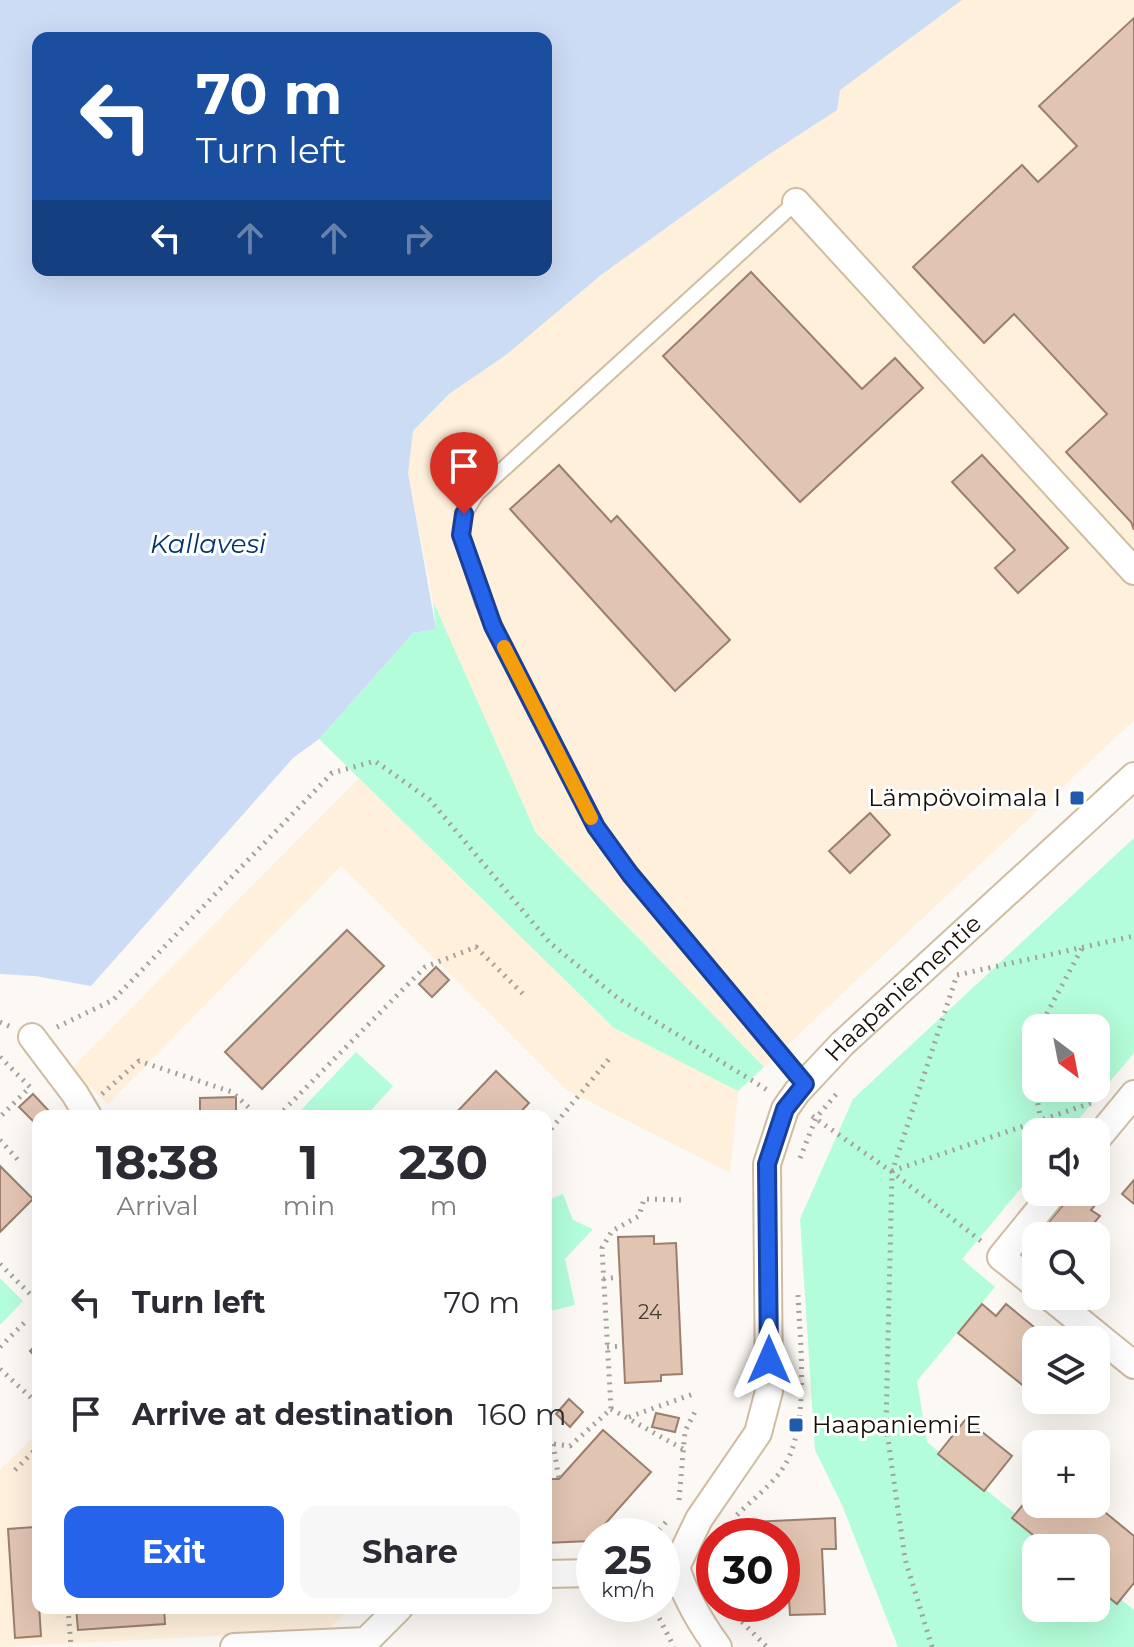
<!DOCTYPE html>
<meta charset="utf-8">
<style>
:root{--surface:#fff;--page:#f7f7f7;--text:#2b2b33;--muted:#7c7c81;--accent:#2563eb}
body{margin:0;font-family:Montserrat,sans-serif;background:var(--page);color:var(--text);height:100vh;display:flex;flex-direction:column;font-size:30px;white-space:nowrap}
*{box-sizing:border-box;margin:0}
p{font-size:26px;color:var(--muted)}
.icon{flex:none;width:44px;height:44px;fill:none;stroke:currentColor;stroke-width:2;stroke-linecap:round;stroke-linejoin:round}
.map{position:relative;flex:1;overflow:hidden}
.drawer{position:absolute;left:32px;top:1110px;width:520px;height:504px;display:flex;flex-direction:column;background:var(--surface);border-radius:16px;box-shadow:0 8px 32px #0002}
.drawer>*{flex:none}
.hud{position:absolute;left:32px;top:32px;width:520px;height:244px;border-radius:16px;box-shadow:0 8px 32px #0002;background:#1a4fa0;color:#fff;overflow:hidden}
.needle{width:52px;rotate:148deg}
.fabs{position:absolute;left:1022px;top:1014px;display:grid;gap:16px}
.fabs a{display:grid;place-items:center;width:88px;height:88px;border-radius:16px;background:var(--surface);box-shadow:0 8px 32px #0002;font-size:40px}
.speed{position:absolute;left:576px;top:1518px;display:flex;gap:16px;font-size:40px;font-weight:700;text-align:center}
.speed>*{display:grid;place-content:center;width:104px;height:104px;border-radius:50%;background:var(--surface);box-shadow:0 8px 32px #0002;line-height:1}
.speed small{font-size:20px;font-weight:400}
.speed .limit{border:12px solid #d22;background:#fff;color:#111}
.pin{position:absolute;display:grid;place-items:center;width:68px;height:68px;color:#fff;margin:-82px -34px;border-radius:50% 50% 50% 0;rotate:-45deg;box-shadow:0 0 8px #0007}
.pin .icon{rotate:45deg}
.me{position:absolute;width:88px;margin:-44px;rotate:0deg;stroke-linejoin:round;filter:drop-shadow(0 0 6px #0008)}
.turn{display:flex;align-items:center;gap:28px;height:168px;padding:0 32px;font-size:36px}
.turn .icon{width:104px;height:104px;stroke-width:2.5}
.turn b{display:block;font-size:56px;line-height:68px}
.lanes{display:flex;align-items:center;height:76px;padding:0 32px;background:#0003;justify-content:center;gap:40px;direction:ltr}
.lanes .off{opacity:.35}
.eta{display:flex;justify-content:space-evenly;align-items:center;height:136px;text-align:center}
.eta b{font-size:48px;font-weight:700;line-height:56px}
.action{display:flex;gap:16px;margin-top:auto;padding:16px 32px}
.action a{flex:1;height:92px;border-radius:16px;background:var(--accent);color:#fff;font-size:32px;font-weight:700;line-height:92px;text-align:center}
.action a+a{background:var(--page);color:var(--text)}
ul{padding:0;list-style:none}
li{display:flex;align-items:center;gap:24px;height:112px;padding:0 32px}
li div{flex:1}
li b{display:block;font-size:30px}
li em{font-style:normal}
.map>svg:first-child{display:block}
.built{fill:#fef0db}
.green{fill:#b4fdda;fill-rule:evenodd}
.water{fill:#ccdcf4;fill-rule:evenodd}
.building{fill:#e2c4b2;stroke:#9a7f6d;stroke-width:2}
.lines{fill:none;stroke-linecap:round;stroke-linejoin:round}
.lane-casing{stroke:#cfbda2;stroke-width:18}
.street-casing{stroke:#cfbda2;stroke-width:30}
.path{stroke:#a5a09a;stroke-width:5;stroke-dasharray:2 6;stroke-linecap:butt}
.lane{stroke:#fff;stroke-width:14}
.street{stroke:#fff;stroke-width:26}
.route-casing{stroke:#184099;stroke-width:20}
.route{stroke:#2563eb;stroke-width:14}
.slow{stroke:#f59e0b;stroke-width:14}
.poi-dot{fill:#205aac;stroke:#fff;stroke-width:3}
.labels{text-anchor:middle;stroke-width:6;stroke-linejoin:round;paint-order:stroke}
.number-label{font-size:20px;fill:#483c31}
.poi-label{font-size:24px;fill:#150f06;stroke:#fff;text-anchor:end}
.street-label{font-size:24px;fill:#150f06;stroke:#fff}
.water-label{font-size:26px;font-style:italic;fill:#003373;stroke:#fff}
</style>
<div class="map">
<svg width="1134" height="1647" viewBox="0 0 1134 1647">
<rect width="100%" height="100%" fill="#fcf8f3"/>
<!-- built -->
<g class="built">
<polygon points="962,0 1134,0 1134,720 764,1067 536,833 433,601 408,473 413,431 449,394 506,355 601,275 759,161 837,110 839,90"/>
<polygon points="359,778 614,1028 738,1091 730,1173 567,1090 341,866 108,1104 71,1069"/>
<polygon points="38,1432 38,1608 349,1608 328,1630 0,1647 0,1470"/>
</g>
<!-- green -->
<g class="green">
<polygon points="433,601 536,833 764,1067 738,1091 614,1028 319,739 413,633 436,629"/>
<path d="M1134 838V1053L1068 1132H1036V1170L962 1259 995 1287 917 1381 927 1442 1058 1548H1036V1608H1096V1579L1134 1610V1647H898L842 1505 815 1450 800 1219 853 1099ZM1036 1028H1096V1088H1036Z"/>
<polygon points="356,1052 393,1086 366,1116 301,1116 300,1111"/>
<polygon points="563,1194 573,1220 593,1229 565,1259 575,1305 546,1312 546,1201"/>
<polygon points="0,1278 23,1301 0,1325"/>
</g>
<!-- water -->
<path class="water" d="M0 0H962L840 90 837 110 759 161 601 275 506 355 449 394 413 431 408 473 436 629 413 633 319 739 293 758 91 986 35 976 0 974ZM38 38H546V270H38Z"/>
<!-- building -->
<g class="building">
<polygon points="1134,18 1134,530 1131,522 1066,452 1107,414 1014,314 984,343 913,267 1022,165 1038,182 1077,146 1039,106"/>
<polygon points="751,272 862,389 895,358 923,388 800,502 663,356"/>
<polygon points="982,455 1068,548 1018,593 995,568 1015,550 952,482"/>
<polygon points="559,465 611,522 617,516 730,640 675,691 510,509"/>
<polygon points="870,813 890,835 850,873 829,851"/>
<polygon points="347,930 384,966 262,1089 225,1052"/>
<polygon points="436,967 449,980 432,997 419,984"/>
<polygon points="496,1071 529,1103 517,1116 453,1116"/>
<polygon points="33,1094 48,1110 42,1116 38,1116 35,1123 19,1107"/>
<polygon points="236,1097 236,1116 200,1116 200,1098"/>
<polygon points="0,1166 33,1199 0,1232"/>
<polygon points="1134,1180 1134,1204 1122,1194"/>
<polygon points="1096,1183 1106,1192 1091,1210 1100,1216 1083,1236 1037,1236 1074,1192 1096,1192"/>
<polygon points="654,1236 654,1244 676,1243 682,1374 661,1375 661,1381 625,1383 618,1237"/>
<polygon points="982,1304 996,1316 1006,1304 1050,1340 1036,1340 1036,1396 958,1333"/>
<polygon points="38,1343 38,1359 30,1351"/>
<polygon points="569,1399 583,1412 570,1427 556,1414"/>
<polygon points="656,1413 679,1418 675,1432 652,1427"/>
<polygon points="966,1419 1012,1456 984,1491 938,1454"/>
<polygon points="603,1430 651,1472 590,1541 546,1543 546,1479 559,1479"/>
<polygon points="1036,1489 1036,1504 1095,1504 1134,1536 1134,1583 1117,1604 1096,1587 1096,1548 1049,1548 1012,1518"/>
<polygon points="835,1518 836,1549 822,1549 825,1614 790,1615 789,1599 782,1599 782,1536 754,1536 753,1522"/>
<polygon points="34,1527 41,1636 15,1638 8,1529"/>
<polygon points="76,1608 164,1608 165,1624 78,1630"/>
</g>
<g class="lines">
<defs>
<polyline id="lane" points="796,202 477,493 464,514 461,535 483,603 596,827 630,874 805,1084"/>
<g id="street">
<polyline points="796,202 1134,571"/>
<polyline points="32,1037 75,1094 88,1116"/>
<polyline points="1096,1140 1134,1094"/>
<polyline points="1036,1285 1001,1257 1054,1192"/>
<polyline points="1049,1296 1134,1365"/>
<polyline points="546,1574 594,1573"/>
<polyline points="234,1647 366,1641 399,1608"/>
<path id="s1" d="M718 1647C699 1621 685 1597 676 1567L699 1519 758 1433 769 1391 767 1164 785 1109 797 1092 842 1044 1134 776"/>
</g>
</defs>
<!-- lane casing -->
<use href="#lane" class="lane-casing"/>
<!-- street casing -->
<use href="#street" class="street-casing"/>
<!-- path -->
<g class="path">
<polyline points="0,1022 11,1027"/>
<polyline points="57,1027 113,1000 332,773 375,761 430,800 550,943 619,999 769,1091"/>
<polyline points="1039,1028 1082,948"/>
<polyline points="1036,1034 1028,1049 1041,1121"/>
<polyline points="0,1057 30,1087 0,1117"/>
<polyline points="102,1094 139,1061 232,1092 258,1116"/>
<polyline points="278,1116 425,967 476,947 524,995"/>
<polyline points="812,1116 892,1172 981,1241"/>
<polyline points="546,1135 609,1059"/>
<polyline points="0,1140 18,1160"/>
<polyline points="800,1158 816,1118 838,1092"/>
<polyline points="892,1171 1091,1103"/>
<polyline points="0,1264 38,1302"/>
<polyline points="603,1279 620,1277"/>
<polyline points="0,1347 28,1319"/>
<polyline points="607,1347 623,1346"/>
<polyline points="0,1369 38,1404"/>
<polyline points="611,1409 683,1449"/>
<polyline points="629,1417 696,1393"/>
<polyline points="546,1443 570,1446 611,1409 602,1248 612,1231 639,1216 644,1199 681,1200"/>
<polyline points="553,1444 559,1479"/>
<polyline points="15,1470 38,1447"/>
<polyline points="679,1500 685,1431 697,1408"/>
<path d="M737 1515C751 1501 769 1487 781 1471 811 1430 800 1344 798 1295"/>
<polyline points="654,1536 666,1522"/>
<polyline points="652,1604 674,1647"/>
<polyline points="727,1604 727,1607 767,1647"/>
<polyline points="68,1608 71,1647"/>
<polyline points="932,1647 905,1559 886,1425 892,1172 957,975 1134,936"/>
</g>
<!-- lane -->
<use href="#lane" class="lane"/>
<!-- street -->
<use href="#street" class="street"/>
</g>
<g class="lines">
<defs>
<polyline id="route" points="464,514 461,535 493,626 596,827 630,874 805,1084 785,1109 767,1164 769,1360"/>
</defs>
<!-- route casing -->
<use href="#route" class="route-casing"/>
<!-- route -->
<use href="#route" class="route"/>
<!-- slow -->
<polyline class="slow" points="504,647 591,818"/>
</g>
<!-- markers -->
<g class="poi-dot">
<rect x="1069" y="790" width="16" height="16" rx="4"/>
<rect x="788" y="1417" width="16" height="16" rx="4"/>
</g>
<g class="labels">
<!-- number labels -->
<g class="number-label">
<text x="650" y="1319">24</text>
</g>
<!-- poi labels -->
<g class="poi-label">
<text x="1061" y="806">Lämpövoimala I</text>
<text x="812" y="1433" text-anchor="start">Haapaniemi E</text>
</g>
<!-- street labels -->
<g class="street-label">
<text dy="8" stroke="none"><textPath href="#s1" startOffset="746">Haapaniementie</textPath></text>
</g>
<!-- water labels -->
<g class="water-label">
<text x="208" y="553">Kallavesi</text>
</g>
</g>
</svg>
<div class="fabs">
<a><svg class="needle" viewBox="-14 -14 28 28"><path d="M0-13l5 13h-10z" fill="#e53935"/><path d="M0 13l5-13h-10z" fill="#7c7c81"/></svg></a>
<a><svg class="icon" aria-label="sound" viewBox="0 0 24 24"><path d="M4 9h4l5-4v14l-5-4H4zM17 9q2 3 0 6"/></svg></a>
<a><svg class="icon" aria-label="search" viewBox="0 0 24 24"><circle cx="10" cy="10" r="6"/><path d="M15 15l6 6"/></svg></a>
<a><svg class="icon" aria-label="layers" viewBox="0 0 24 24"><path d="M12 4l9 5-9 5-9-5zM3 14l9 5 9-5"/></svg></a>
<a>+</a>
<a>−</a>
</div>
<div class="speed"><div>25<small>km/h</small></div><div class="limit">30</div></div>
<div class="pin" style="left:464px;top:514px;background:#d93025"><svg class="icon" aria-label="arrive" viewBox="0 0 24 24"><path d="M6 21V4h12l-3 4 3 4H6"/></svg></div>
<svg class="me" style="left:769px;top:1360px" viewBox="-20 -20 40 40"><path d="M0-17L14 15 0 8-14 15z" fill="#2563eb" stroke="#fff" stroke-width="4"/></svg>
<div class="hud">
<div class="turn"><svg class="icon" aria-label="left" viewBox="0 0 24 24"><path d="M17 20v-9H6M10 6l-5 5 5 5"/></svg><div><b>70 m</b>Turn left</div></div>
<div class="lanes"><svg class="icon" aria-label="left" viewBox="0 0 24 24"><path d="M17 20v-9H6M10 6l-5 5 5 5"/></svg><svg class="icon off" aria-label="ahead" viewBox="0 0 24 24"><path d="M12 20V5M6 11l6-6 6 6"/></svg><svg class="icon off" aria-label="ahead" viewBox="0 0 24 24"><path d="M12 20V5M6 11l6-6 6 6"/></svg><svg class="icon off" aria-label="right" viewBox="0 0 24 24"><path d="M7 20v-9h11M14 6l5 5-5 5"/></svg></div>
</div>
<section class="drawer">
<div class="eta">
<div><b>18:38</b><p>Arrival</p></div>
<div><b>1</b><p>min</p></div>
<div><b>230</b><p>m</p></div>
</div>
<ul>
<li><svg class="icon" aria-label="left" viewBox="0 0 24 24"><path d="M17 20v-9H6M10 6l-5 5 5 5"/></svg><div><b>Turn left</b></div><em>70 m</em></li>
<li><svg class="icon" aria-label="arrive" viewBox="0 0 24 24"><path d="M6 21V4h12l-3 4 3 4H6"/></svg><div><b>Arrive at destination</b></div><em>160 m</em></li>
</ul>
<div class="action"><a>Exit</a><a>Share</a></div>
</section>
</div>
